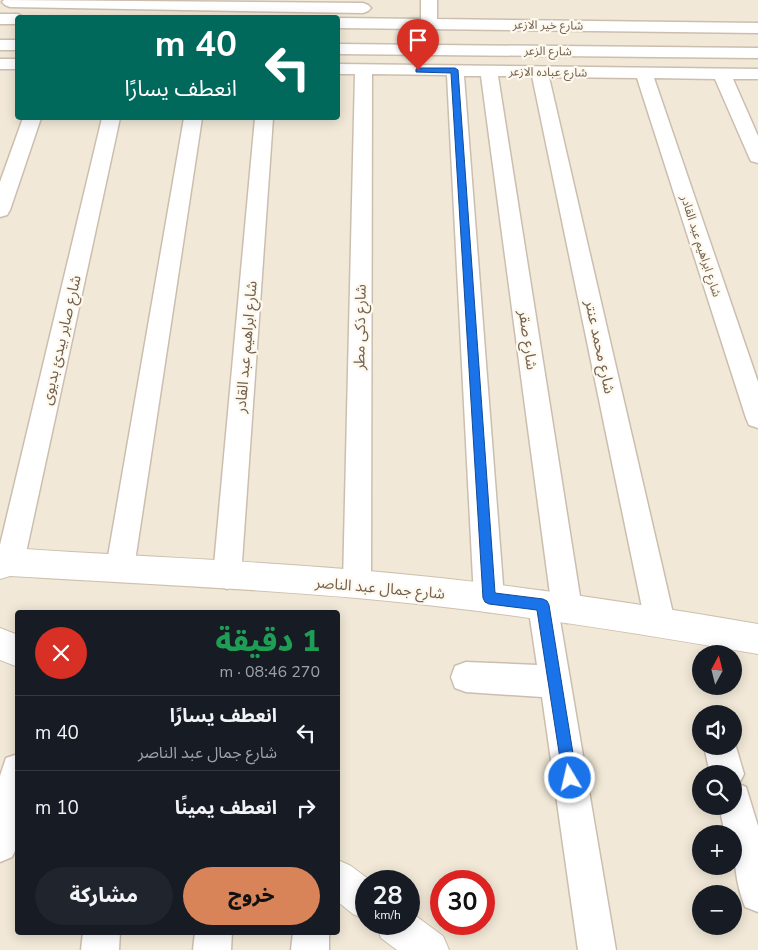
<!DOCTYPE html>
<html lang="ar">
<meta charset="utf-8">
<style>
:root{--surface:#171b24;--page:#20242c;--text:#f1f3f6;--muted:#9ea1a6;--line:#363941;--accent:#d98458}
body{margin:0;font-family:"Nunito Sans","Noto Sans Arabic",sans-serif;background:var(--page);color:var(--text);direction:rtl;height:100vh;display:flex;flex-direction:column;font-size:19px;white-space:nowrap}
*{box-sizing:border-box;margin:0}
p{font-size:16px;color:var(--muted)}
.icon{flex:none;width:28px;height:28px;fill:none;stroke:currentColor;stroke-width:2;stroke-linecap:round;stroke-linejoin:round}
.map{position:relative;flex:1;overflow:hidden;direction:ltr}
.side{position:absolute;left:15px;top:610px;width:325px;height:325px;display:flex;flex-direction:column;background:var(--surface);border-radius:5px;box-shadow:0 2px 12px #0003;direction:rtl}
.side>*{flex:none}
.top-card{position:absolute;left:15px;top:15px;width:325px;height:105px;border-radius:5px;box-shadow:0 2px 12px #0003;direction:rtl;background:#00695c;color:#fff;overflow:hidden}
.needle{width:32px;rotate:7deg}
.fabs{position:absolute;left:692px;top:645px;display:grid;gap:10px}
.fabs a{display:grid;place-items:center;width:50px;height:50px;border-radius:50%;background:var(--surface);box-shadow:0 2px 12px #0003;font-size:25px}
.speed{position:absolute;left:355px;top:870px;display:flex;gap:10px;font-size:25px;font-weight:700;text-align:center}
.speed>*{display:grid;place-content:center;width:65px;height:65px;border-radius:50%;background:var(--surface);box-shadow:0 2px 12px #0003;line-height:1}
.speed small{font-size:12px;font-weight:400}
.speed .limit{border:8px solid #d22;background:#fff;color:#111}
.pin{position:absolute;display:grid;place-items:center;width:42px;height:42px;color:#fff;margin:-51px -21px;border-radius:50% 50% 50% 0;rotate:-45deg;box-shadow:0 0 5px #0007}
.pin .icon{rotate:45deg}
.me{position:absolute;width:55px;margin:-28px;rotate:351deg;stroke-linejoin:round;filter:drop-shadow(0 0 4px #0008)}
.turn{display:flex;align-items:center;gap:18px;height:105px;padding:0 20px;font-size:22px}
.turn .icon{width:65px;height:65px;stroke-width:2.5}
.turn b{display:block;font-size:35px;line-height:42px}
.round{display:grid;place-items:center;flex:none;width:52px;height:52px;border-radius:26px;background:var(--page)}
.overview{display:flex;align-items:center;justify-content:space-between;height:85px;padding:0 20px}
h1{font-size:30px;font-weight:800;line-height:38px;color:#1e9e55}
.cta{display:flex;gap:10px;margin-top:auto;padding:10px 20px}
.cta a{flex:1;height:58px;border-radius:30px;background:var(--accent);color:#111;font-size:20px;font-weight:800;line-height:58px;text-align:center}
.cta a+a{background:var(--page);color:var(--text)}
ul{padding:0;list-style:none}
li{display:flex;align-items:center;gap:15px;height:75px;padding:0 20px;border-top:1px solid var(--line)}
li div{flex:1}
li b{display:block;font-size:19px}
li em{font-style:normal}
.map>svg:first-child{display:block}
.residential{fill:#f1e8d7;fill-rule:evenodd}
.lines{fill:none;stroke-linecap:round;stroke-linejoin:round}
.street-casing{stroke:#ccbeaf;stroke-width:3}
.secondary-casing{stroke:#cec0ad;stroke-width:2}
.street{fill:#fff;fill-rule:evenodd}
.secondary{fill:#fff;fill-rule:evenodd}
.route{fill:#1a73e8;stroke:#114b97}
.labels{text-anchor:middle;stroke-width:4.5;stroke-linejoin:round;paint-order:stroke}
.far-street-label{font-size:12px;fill:#725f4e;stroke:#fdf9ee}
.street-label{font-size:15px;fill:#725f4e;stroke:#fdf9ee}
</style>
<div class="map">
<svg width="758" height="950" viewBox="0 0 758 950">
<rect width="100%" height="100%" fill="#faf5e8"/>
<!-- residential -->
<path class="residential" d="M0 0H758V950H0ZM18 18H338V118H18ZM18 612H338V932H18ZM701 654H734V686H701ZM701 714H734V746H701ZM701 774H734V806H701ZM701 834H734V866H701ZM366 881H409V924H366ZM441 881H484V924H441ZM701 894H734V926H701Z"/>
<g class="lines">
<defs>
<g id="street">
<polygon points="4,0 363,3 368,5 371,8 368,11 363,13 10,7 5,5 2,2"/>
<polygon points="421,0 437,0 437,19 758,23 758,33 338,28 338,18 421,19"/>
<polygon points="0,14 18,14 25,18 18,18 18,24 0,24"/>
<rect x="0" y="40" width="18" height="10"/>
<polygon points="338,44 758,48 758,58 338,54"/>
<rect x="0" y="59" width="18" height="10"/>
<polygon points="338,64 758,69 758,79 733,79 758,136 758,163 751,161 749,157 715,79 654,78 758,382 758,428 749,425 746,418 637,78 549,77 675,622 670,632 660,636 650,632 645,622 532,76 498,76 582,609 577,619 567,623 560,620 616,950 578,950 542,697 466,692 455,688 451,677 455,666 466,662 537,665 528,605 533,595 543,591 550,594 481,76 464,76 504,598 499,608 489,612 479,608 474,598 447,75 372,74 371,584 367,593 357,597 347,593 343,584 355,74 338,74"/>
<polygon points="23,118 41,118 10,210 7,215 0,217 0,182"/>
<polygon points="102,118 120,118 24,562 20,571 10,575 0,571 0,545"/>
<polygon points="184,118 202,118 134,568 130,577 120,581 110,577 106,568"/>
<polygon points="255,118 273,118 241,576 237,585 227,589 217,585 213,576"/>
<path d="M734 740 744 774 739 784 746 787 758 826V912L745 907C735 882 734 860 734 834H725L719 806H734V774H710L704 746H734Z"/>
<polygon points="18,754 18,845 12,857 0,862 0,776 6,758"/>
<polygon points="83,932 120,932 119,950 81,950"/>
<polygon points="195,932 232,932 231,950 193,950"/>
<polygon points="293,932 329,932 329,950 291,950"/>
</g>
<g id="secondary">
<path d="M10 548C126 556 242 560 357 570 491 581 625 601 758 624V654C625 631 492 610 357 598 242 588 126 583 10 576L0 579V551Z"/>
<polygon points="0,628 18,635 18,667 0,660"/>
<polygon points="338,860 351,866 371,881 366,881 366,920 353,914 338,902"/>
<polygon points="409,911 443,936 449,950 397,950 381,938 376,924 409,924"/>
</g>
</defs>
<!-- street casing -->
<use href="#street" class="street-casing"/>
<!-- secondary casing -->
<use href="#secondary" class="secondary-casing"/>
<!-- street -->
<use href="#street" class="street"/>
<!-- secondary -->
<use href="#secondary" class="secondary"/>
</g>
<!-- route -->
<polygon class="route" points="418,68 455,68 458,70 495,593 543,599 547,601 549,605 577,778 575,783 570,785 565,783 563,778 537,610 489,604 485,602 483,598 451,73 416,72 416,69"/>
<g class="labels">
<!-- far-street labels -->
<g class="far-street-label">
<text transform="translate(548 25) rotate(1)" y="4">شارع خير الازعر</text>
<text transform="translate(548 51) rotate(1)" y="4">شارع الزعر</text>
<text transform="translate(548 72) rotate(1)" y="4">شارع عباده الازعر</text>
<text transform="translate(701 246) rotate(72)" y="4">شارع ابراهيم عبد القادر</text>
</g>
<!-- street labels -->
<g class="street-label">
<text transform="translate(360 327) rotate(-89)" y="5">شارع ذكى مطر</text>
<text transform="translate(61 340) rotate(-77)" y="5">شارع صابر بيدئ بديوى</text>
<text transform="translate(528 340) rotate(82)" y="5">شارع صقر</text>
<text transform="translate(246 347) rotate(-85)" y="5">شارع ابراهيم عبد القادر</text>
<text transform="translate(600 347) rotate(78)" y="5">شارع محمد عنتر</text>
<text transform="translate(380 588) rotate(5)" y="5">شارع جمال عبد الناصر</text>
</g>
</g>
</svg>
<div class="fabs">
<a><svg class="needle" viewBox="-14 -14 28 28"><path d="M0-13l5 13h-10z" fill="#e53935"/><path d="M0 13l5-13h-10z" fill="#9ea1a6"/></svg></a>
<a><svg class="icon" aria-label="sound" viewBox="0 0 24 24"><path d="M4 9h4l5-4v14l-5-4H4zM17 9q2 3 0 6"/></svg></a>
<a><svg class="icon" aria-label="search" viewBox="0 0 24 24"><circle cx="10" cy="10" r="6"/><path d="M15 15l6 6"/></svg></a>
<a>+</a>
<a>−</a>
</div>
<div class="speed"><div>28<small>km/h</small></div><div class="limit">30</div></div>
<div class="pin" style="left:418px;top:70px;background:#d93025"><svg class="icon" aria-label="arrive" viewBox="0 0 24 24"><path d="M6 21V4h12l-3 4 3 4H6"/></svg></div>
<svg class="me" style="left:570px;top:778px" viewBox="-20 -20 40 40"><circle r="17" fill="#1a73e8" stroke="#fff" stroke-width="3"/><path d="M0-11L8 9 0 5-8 9z" fill="#fff"/></svg>
<div class="top-card">
<div class="turn"><svg class="icon" aria-label="left" viewBox="0 0 24 24"><path d="M17 20v-9H6M10 6l-5 5 5 5"/></svg><div><b>40 m</b>انعطف يسارًا</div></div>
</div>
<section class="side">
<div class="overview"><div><h1>1 دقيقة</h1><p>270 m · 08:46</p></div><a class="round" style="background:#d93025;color:#fff"><svg class="icon" aria-label="close" viewBox="0 0 24 24"><path d="M6 6l12 12M18 6L6 18"/></svg></a></div>
<ul>
<li><svg class="icon" aria-label="left" viewBox="0 0 24 24"><path d="M17 20v-9H6M10 6l-5 5 5 5"/></svg><div><b>انعطف يسارًا</b><p>شارع جمال عبد الناصر</p></div><em>40 m</em></li>
<li><svg class="icon" aria-label="right" viewBox="0 0 24 24"><path d="M7 20v-9h11M14 6l5 5-5 5"/></svg><div><b>انعطف يمينًا</b></div><em>10 m</em></li>
</ul>
<div class="cta"><a>خروج</a><a>مشاركة</a></div>
</section>
</div>
